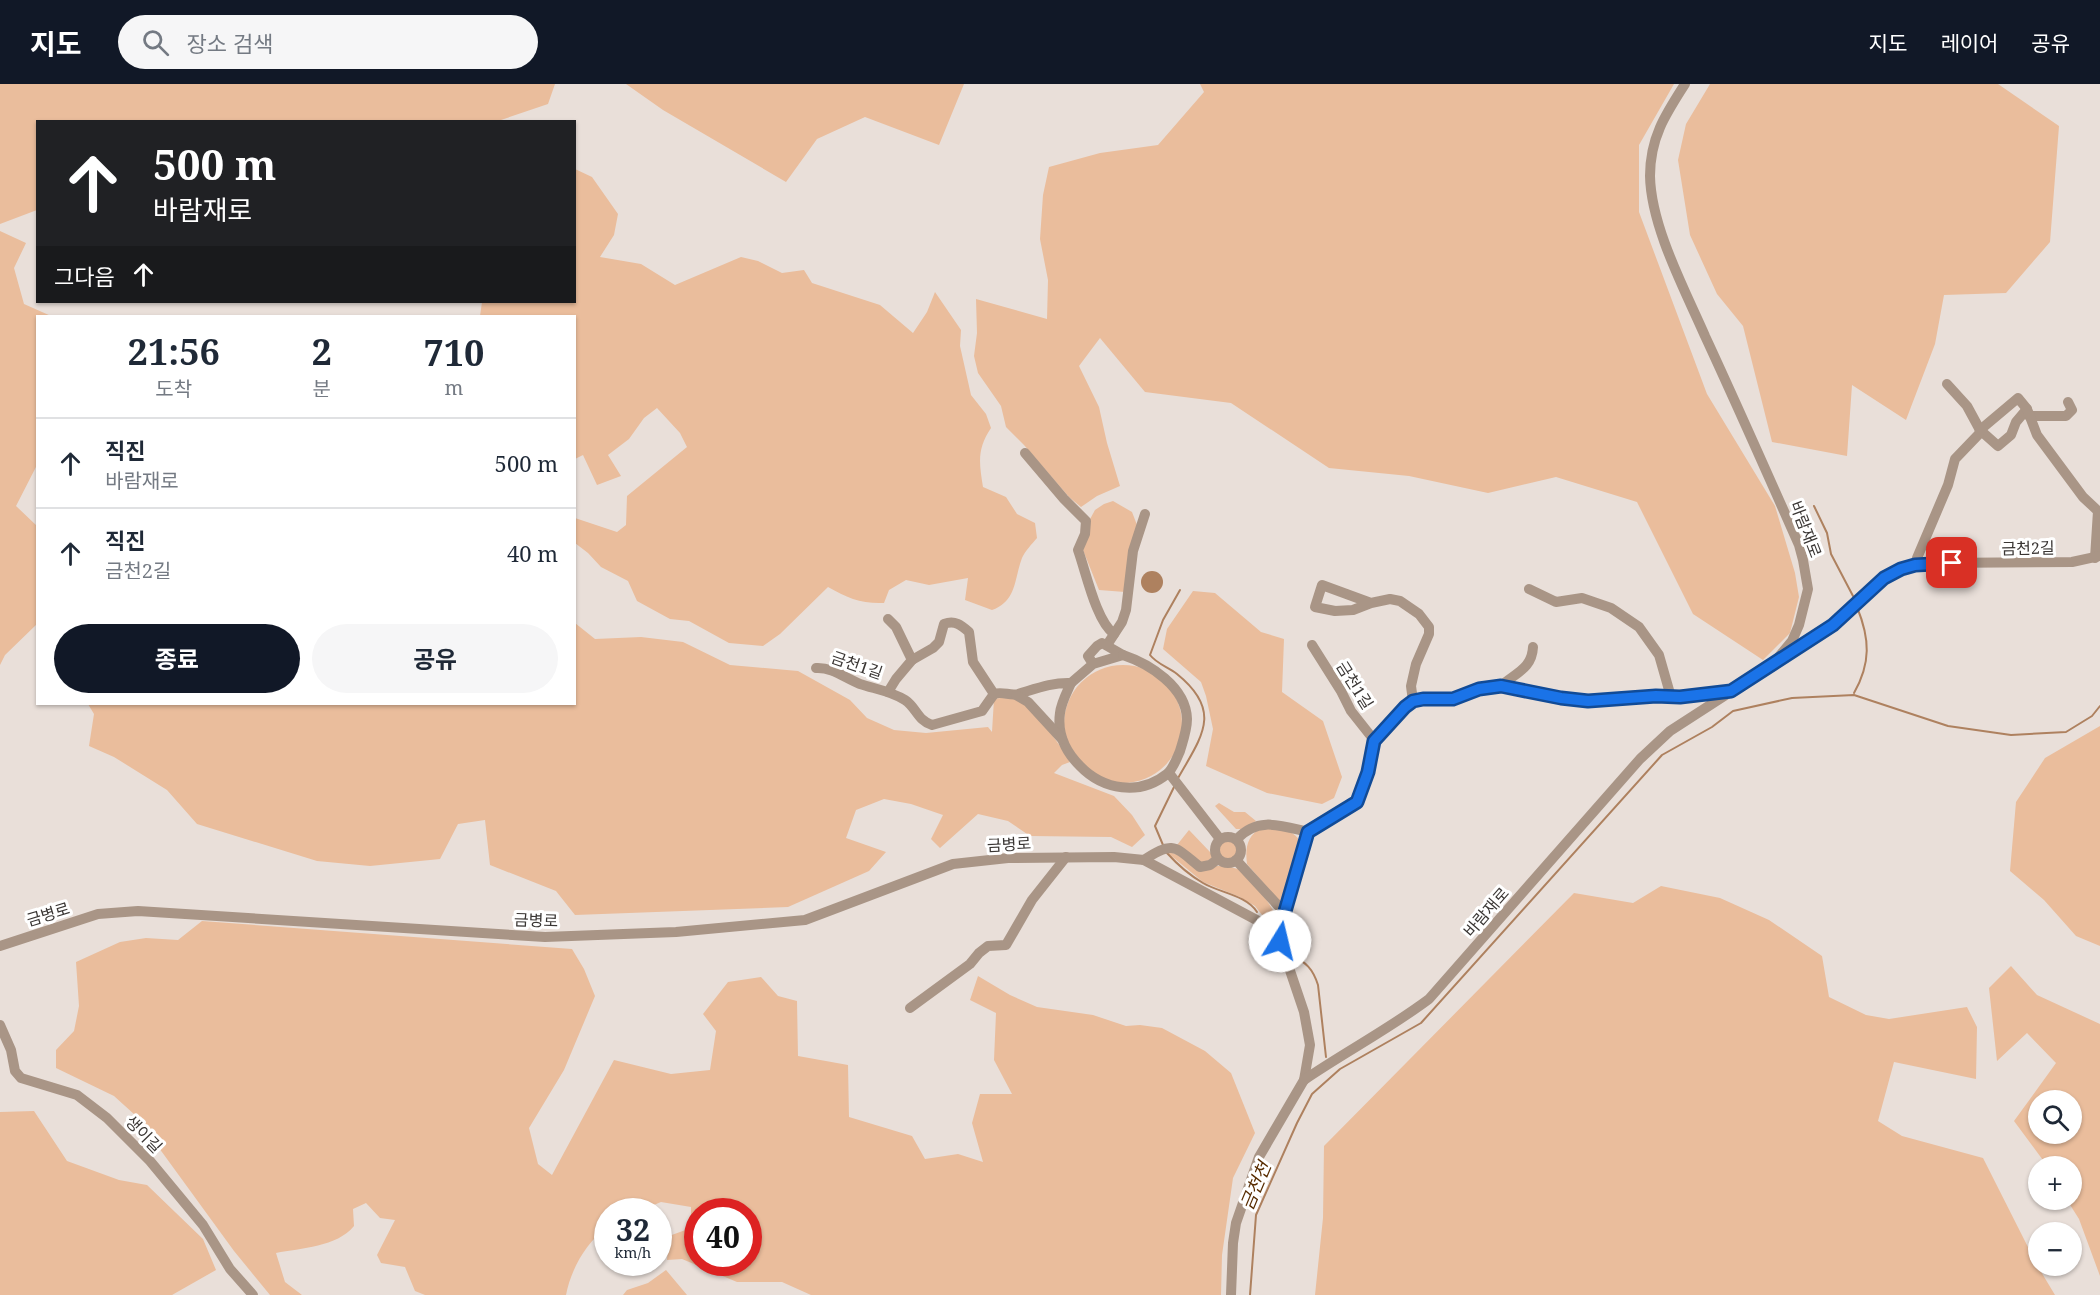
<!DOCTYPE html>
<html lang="ko">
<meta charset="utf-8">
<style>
:root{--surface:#fff;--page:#f6f6f7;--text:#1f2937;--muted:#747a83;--line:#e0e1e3;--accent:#111827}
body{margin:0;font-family:"Noto Serif","Noto Sans KR",serif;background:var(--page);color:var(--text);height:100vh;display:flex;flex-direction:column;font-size:22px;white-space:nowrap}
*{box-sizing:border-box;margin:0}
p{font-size:20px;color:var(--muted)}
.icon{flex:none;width:33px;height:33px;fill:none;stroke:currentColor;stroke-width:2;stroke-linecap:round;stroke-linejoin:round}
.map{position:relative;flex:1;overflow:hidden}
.sheet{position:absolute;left:36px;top:231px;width:540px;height:390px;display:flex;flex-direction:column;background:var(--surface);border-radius:0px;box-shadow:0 2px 4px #0004}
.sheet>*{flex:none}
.banner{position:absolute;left:36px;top:36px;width:540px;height:183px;border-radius:0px;box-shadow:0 2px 4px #0004;background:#202124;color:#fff;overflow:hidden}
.tools{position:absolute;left:2028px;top:1006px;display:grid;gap:12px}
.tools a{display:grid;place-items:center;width:54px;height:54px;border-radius:50%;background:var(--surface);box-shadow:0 2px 4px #0004;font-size:30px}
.speed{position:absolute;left:594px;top:1114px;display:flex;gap:12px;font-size:30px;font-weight:700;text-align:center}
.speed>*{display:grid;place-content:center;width:78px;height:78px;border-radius:50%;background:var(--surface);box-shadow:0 2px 4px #0004;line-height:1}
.speed small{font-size:15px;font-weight:400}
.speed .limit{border:9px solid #d22;background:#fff;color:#111}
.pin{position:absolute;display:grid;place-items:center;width:51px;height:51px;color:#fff;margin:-26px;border-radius:12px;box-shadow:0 3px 9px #0006}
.me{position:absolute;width:66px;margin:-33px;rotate:9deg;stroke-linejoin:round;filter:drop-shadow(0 0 4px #0008)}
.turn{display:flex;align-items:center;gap:21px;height:126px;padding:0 18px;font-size:27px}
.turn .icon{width:78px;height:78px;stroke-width:2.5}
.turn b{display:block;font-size:42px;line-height:51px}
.then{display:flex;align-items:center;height:57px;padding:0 18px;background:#0003;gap:12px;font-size:22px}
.eta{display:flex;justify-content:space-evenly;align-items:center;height:102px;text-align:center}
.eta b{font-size:36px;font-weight:700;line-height:42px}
.cta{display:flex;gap:12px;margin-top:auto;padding:12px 18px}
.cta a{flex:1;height:69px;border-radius:36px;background:var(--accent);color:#fff;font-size:24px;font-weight:700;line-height:69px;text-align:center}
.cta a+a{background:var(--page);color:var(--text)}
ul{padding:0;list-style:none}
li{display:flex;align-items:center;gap:18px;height:90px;padding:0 18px;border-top:2px solid var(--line)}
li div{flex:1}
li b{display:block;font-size:22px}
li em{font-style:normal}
header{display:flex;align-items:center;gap:36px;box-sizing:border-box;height:84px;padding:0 30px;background:var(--accent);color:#fff}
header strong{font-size:28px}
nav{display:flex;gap:33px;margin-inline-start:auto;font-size:21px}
.search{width:420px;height:54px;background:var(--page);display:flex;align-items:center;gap:15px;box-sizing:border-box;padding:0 21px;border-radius:33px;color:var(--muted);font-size:22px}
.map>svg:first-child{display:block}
.green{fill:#eabd9c;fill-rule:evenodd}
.water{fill:#ae815f}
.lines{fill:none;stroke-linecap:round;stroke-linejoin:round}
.stream{stroke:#ae815f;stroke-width:2}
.minor{stroke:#a99586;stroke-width:10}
.route-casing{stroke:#114b97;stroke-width:15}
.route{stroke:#1a73e8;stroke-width:10}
.labels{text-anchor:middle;stroke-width:6;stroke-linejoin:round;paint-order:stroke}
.street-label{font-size:16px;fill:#3a3634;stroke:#fff}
.water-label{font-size:18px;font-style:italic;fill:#582c00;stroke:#fff}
</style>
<header>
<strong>지도</strong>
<div class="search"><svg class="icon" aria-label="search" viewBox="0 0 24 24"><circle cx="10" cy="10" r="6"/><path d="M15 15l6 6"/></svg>장소 검색</div>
<nav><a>지도</a><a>레이어</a><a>공유</a></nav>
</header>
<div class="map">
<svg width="2100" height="1211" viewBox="0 0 2100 1211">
<rect width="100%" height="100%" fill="#e9dfd9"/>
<!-- green -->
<g class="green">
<polygon points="0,0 555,0 548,20 498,37 38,38 37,126 0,140"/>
<polygon points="626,0 964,0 939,61 865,33 817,55 786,98 663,26"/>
<polygon points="1200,0 1674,0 1639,61 1639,128 1707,310 1775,422 1795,489 1799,513 1790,549 1763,576 1693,530 1637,418 1556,393 1488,409 1409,392 1329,384 1231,319 1145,308 1100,254 1079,282 1099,323 1107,359 1120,402 1097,412 1081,423 1069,413 1024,361 1006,343 1001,322 978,289 974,272 977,249 976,215 1047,235 1048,196 1040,155 1043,111 1049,83 1100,69 1158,61 1204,8"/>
<polygon points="1710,0 1998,0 2059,42 2050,158 2006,209 1944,211 1935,260 1906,336 1852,301 1847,372 1772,358 1743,242 1717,210 1690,151 1678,76 1686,40"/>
<path d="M575 85 592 93 618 130 614 151 600 173 641 180 675 201 741 173 758 177 782 189 804 186 812 199 880 221 913 249 927 228 935 208 961 246 960 262 971 311 986 330 991 344C977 365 979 378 983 403L1006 413 1017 430 1035 439 1037 454C1032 460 1025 467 1022 474 1014 495 1017 517 992 526L965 516 968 494 929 501 906 496 889 506 884 519C862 520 847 514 828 503L780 550 763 562 729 559 689 537 670 535 637 517 628 497 601 483 588 469 575 459V434L617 448 626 441 627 412 687 363 680 349 657 324 644 334 629 355 608 371 621 392 597 401 583 371 575 375 574 232H480L482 218H574Z"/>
<polygon points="0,147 26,159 14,184 24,220 51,232 38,232 37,381 16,422 37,442 37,540 5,571 0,581"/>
<polygon points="1113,417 1132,428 1137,441 1125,508 1099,506 1083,466 1089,437 1095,426 1104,420"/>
<polygon points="1193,507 1215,509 1261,548 1284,555 1282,608 1323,637 1342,693 1334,714 1322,720 1267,709 1206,682 1213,645 1206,612 1201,598 1163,565 1167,545"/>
<path d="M575 539 595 555 641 553 683 558 730 581 798 587 850 616 867 634 894 646 926 649 988 643 992 648 994 615C1002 613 1015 614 1022 618 1033 623 1064 666 1070 678L1062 681 1054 689 1114 712 1132 731 1145 751 1132 763 1111 753 1030 752 1008 737 978 730 940 764 931 755 943 731 911 720 884 715 856 726 846 754 886 768 869 787 788 823 575 831 556 807 490 781 485 736 458 740 440 775 370 782 317 777 197 740 167 706 114 673 89 662 94 630 88 620H574Z"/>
<circle cx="1123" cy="640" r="59"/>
<polygon points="2100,642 2100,862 2076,852 2044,816 2010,787 2016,718 2045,674"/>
<polygon points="1219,719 1234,728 1245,728 1256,737 1241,745 1236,745 1215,722"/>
<path d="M1262 744C1275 746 1296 744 1300 759L1284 816 1279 817 1247 780C1245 764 1247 751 1262 744Z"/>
<polygon points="1189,746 1211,769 1212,774 1202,780 1177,761"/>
<circle cx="1228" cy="765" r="10"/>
<polygon points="1169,768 1213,782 1226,782 1242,786 1264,812 1278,834 1277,837 1266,836 1255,822 1240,813 1203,798 1169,770"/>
<polygon points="1661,802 1720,814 1769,836 1822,872 1829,913 1866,931 1889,935 1967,923 1977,943 1976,995 1894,978 1878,1037 1902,1052 1983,1074 2037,1181 2055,1211 1315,1211 1323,1134 1324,1062 1574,809 1633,819"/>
<path d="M202 837 572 865 584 885 595 912 564 986 529 1044 538 1080 552 1091 614 976 671 990 710 986 716 947 703 930 728 898 761 893 778 912 797 917 798 972 848 981 849 1033 912 1052 925 1075 958 1070 983 1078 972 1039 980 1010H1012L994 976 996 929 970 916 978 892 1010 911 1037 923 1093 931 1126 942 1140 941 1162 944 1205 967 1231 989 1255 1049 1233 1094 1222 1171 1221 1211H811L782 1198H737L682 1175 667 1176 669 1152 691 1144V1123L661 1118 637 1128H608L607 1143C586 1159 571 1185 566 1211H425L415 1207 405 1183 381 1179 377 1171 395 1136 380 1134 366 1119 353 1125 354 1142C337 1163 301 1164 276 1169L285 1198 302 1211H270L234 1167 135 1031 114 1012 56 984V966L74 947 79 922 76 878 120 858 146 854 178 856ZM698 1128H748V1179H698Z"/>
<path d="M2011 882 2037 911 2100 940V1192L2079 1135 2067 1116H2072V1083H2048L2014 1037 2056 979 2027 949 1997 977 1989 904ZM2038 1017H2072V1050H2038Z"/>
<polygon points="34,1027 67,1077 119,1096 147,1101 203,1155 216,1186 172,1211 0,1211 0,1028"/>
<polygon points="666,1186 687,1211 623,1211 627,1206 648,1199"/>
</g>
<!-- water -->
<circle class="water" cx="1152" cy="498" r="11"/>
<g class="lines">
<!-- stream -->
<g class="stream">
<polyline points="1814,422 1827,449 1831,470 1853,512"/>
<path d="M1854 609C1871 579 1870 555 1857 523"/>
<path d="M1177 696C1201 653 1224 628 1177 590 1168 583 1157 580 1150 571L1163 536 1180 506"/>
<polyline points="1163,761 1155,742 1175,701"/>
<path d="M1167 769C1176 779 1191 792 1203 799 1220 809 1246 811 1257 828"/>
<path d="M1291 871C1306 878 1313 885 1318 901L1326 973"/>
<polyline points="1250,1211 1256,1131 1297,1039 1312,1010 1340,985 1421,939 1662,671 1712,643 1733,627 1792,614 1854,611 1948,642 2011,651 2066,648 2092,632 2100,622"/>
</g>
<!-- minor -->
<g class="minor">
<polyline points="1947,300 1967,322 1980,346 1998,362 2011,351 2016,338 2027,325"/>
<polyline points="2029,332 2066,332 2072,326 2068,318"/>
<path d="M1025 369 1064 415 1086 437 1085 450 1078 466C1086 488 1096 537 1114 550"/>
<polyline points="1915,481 1917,474 1948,401 1955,375 1979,350 1980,346 2018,314 2027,325 2037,351 2083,413 2098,427 2095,474"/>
<polyline points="1529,505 1556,518 1582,514 1611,524 1639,543 1659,571 1671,613"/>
<polyline points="1371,519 1322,501 1315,523 1335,527 1353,526 1371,519 1390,515 1400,517 1419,530 1429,543 1429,550 1416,580 1411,602 1413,617"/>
<polyline points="888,535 896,543 912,576"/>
<polyline points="1107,561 1122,538 1126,526 1133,467 1145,430"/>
<polyline points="1312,561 1341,607 1351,627 1374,656"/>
<polyline points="1781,575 1833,541 1884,494 1901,485 1931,479 2072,478 2100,472"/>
<path d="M816 584C832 583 845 594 860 600 875 605 891 607 905 616 916 623 918 637 932 641L982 627 994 610"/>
<polyline points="1071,599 1093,580 1123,571 1102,559 1097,562 1088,572 1093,580"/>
<path d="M1501 602C1515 589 1532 585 1533 563"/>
<path d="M888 608 896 595 912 576 933 564 939 558 944 540C955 536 961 541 969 548L973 578 994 610C1002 607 1010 612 1018 610 1035 605 1053 598 1071 599 1067 608 1061 619 1060 629 1057 650 1066 668 1080 682 1103 706 1140 712 1167 690 1173 685 1177 674 1180 667 1183 657 1187 646 1187 635 1186 603 1150 580 1123 571"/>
<polyline points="1016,611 1028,618 1062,655"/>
<polyline points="1169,689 1220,755"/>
<circle cx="1228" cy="766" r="13"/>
<path d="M1237 755C1258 732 1282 742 1308 748"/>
<path d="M1144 776C1174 756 1175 763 1200 783L1210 781 1218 775"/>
<polyline points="1236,776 1284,828"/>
<polyline points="1279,848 1308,748 1357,718 1368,688 1374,656 1413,617 1423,615 1453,615 1479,605 1501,602 1561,614 1588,617 1656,612 1680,613 1727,608"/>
<polyline points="0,862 98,830 138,827 545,853 676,848 805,836 953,780 1008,774 1114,773 1144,776 1279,848 1280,857 1304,928 1310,961 1304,996 1259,1073 1236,1139 1233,1159 1231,1211"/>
<polyline points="910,924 970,880 979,869 988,862 1006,861 1032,816 1066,773"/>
<polyline points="0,941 11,966 15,987 21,994 77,1011 107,1034 150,1077 203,1141 230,1185 253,1211"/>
<path d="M1304 996C1345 968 1389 945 1429 915L1640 675 1670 647 1772 581 1792 557 1799 541 1808 505 1803 476 1799 461C1768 391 1737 321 1705 252 1685 206 1651 143 1650 92 1650 54 1665 31 1685 0"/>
</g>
</g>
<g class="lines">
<defs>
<polyline id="route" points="1280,857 1279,848 1308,748 1357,718 1368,688 1374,657 1405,623 1413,617 1423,615 1453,615 1479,605 1501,602 1561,614 1588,617 1656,612 1680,613 1731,607 1833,541 1884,494 1901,485 1915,481 1952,479"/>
</defs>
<!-- route casing -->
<use href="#route" class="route-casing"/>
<!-- route -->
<use href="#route" class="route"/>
</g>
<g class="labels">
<!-- street labels -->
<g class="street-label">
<text transform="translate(1806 445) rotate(69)" y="6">바람재로</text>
<text transform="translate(2028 464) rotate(-1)" y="6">금천2길</text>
<text transform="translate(857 581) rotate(19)" y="6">금천1길</text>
<text transform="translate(1355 601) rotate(58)" y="6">금천1길</text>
<text transform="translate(1009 760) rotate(-3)" y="6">금병로</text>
<text transform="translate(1486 828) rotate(-49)" y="6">바람재로</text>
<text transform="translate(48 830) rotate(-17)" y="6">금병로</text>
<text transform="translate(536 836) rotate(2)" y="6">금병로</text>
<text transform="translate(144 1050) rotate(46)" y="6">생이길</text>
</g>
<!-- water labels -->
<g class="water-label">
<text transform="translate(1256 1102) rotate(-67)" y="6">금천천</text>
</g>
</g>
</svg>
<div class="tools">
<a><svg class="icon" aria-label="search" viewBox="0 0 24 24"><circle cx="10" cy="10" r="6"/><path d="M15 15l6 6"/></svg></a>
<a>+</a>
<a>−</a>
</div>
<div class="speed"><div>32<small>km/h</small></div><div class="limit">40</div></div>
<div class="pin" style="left:1952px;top:479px;background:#d93025"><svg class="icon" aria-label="arrive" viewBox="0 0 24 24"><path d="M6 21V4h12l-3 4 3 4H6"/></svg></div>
<svg class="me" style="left:1280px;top:857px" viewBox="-20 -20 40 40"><circle r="19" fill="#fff"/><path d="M0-13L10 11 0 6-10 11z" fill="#1a73e8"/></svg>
<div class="banner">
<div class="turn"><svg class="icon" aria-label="ahead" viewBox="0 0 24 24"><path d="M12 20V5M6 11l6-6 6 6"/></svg><div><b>500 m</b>바람재로</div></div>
<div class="then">그다음<svg class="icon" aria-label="ahead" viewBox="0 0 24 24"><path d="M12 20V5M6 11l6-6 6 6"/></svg></div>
</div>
<section class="sheet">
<div class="eta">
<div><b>21:56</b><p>도착</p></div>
<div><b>2</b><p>분</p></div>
<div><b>710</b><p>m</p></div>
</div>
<ul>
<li><svg class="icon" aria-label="ahead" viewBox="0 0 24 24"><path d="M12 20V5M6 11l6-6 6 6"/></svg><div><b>직진</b><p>바람재로</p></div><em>500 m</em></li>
<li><svg class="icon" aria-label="ahead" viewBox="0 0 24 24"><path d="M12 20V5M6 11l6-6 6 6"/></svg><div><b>직진</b><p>금천2길</p></div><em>40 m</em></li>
</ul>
<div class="cta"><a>종료</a><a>공유</a></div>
</section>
</div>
